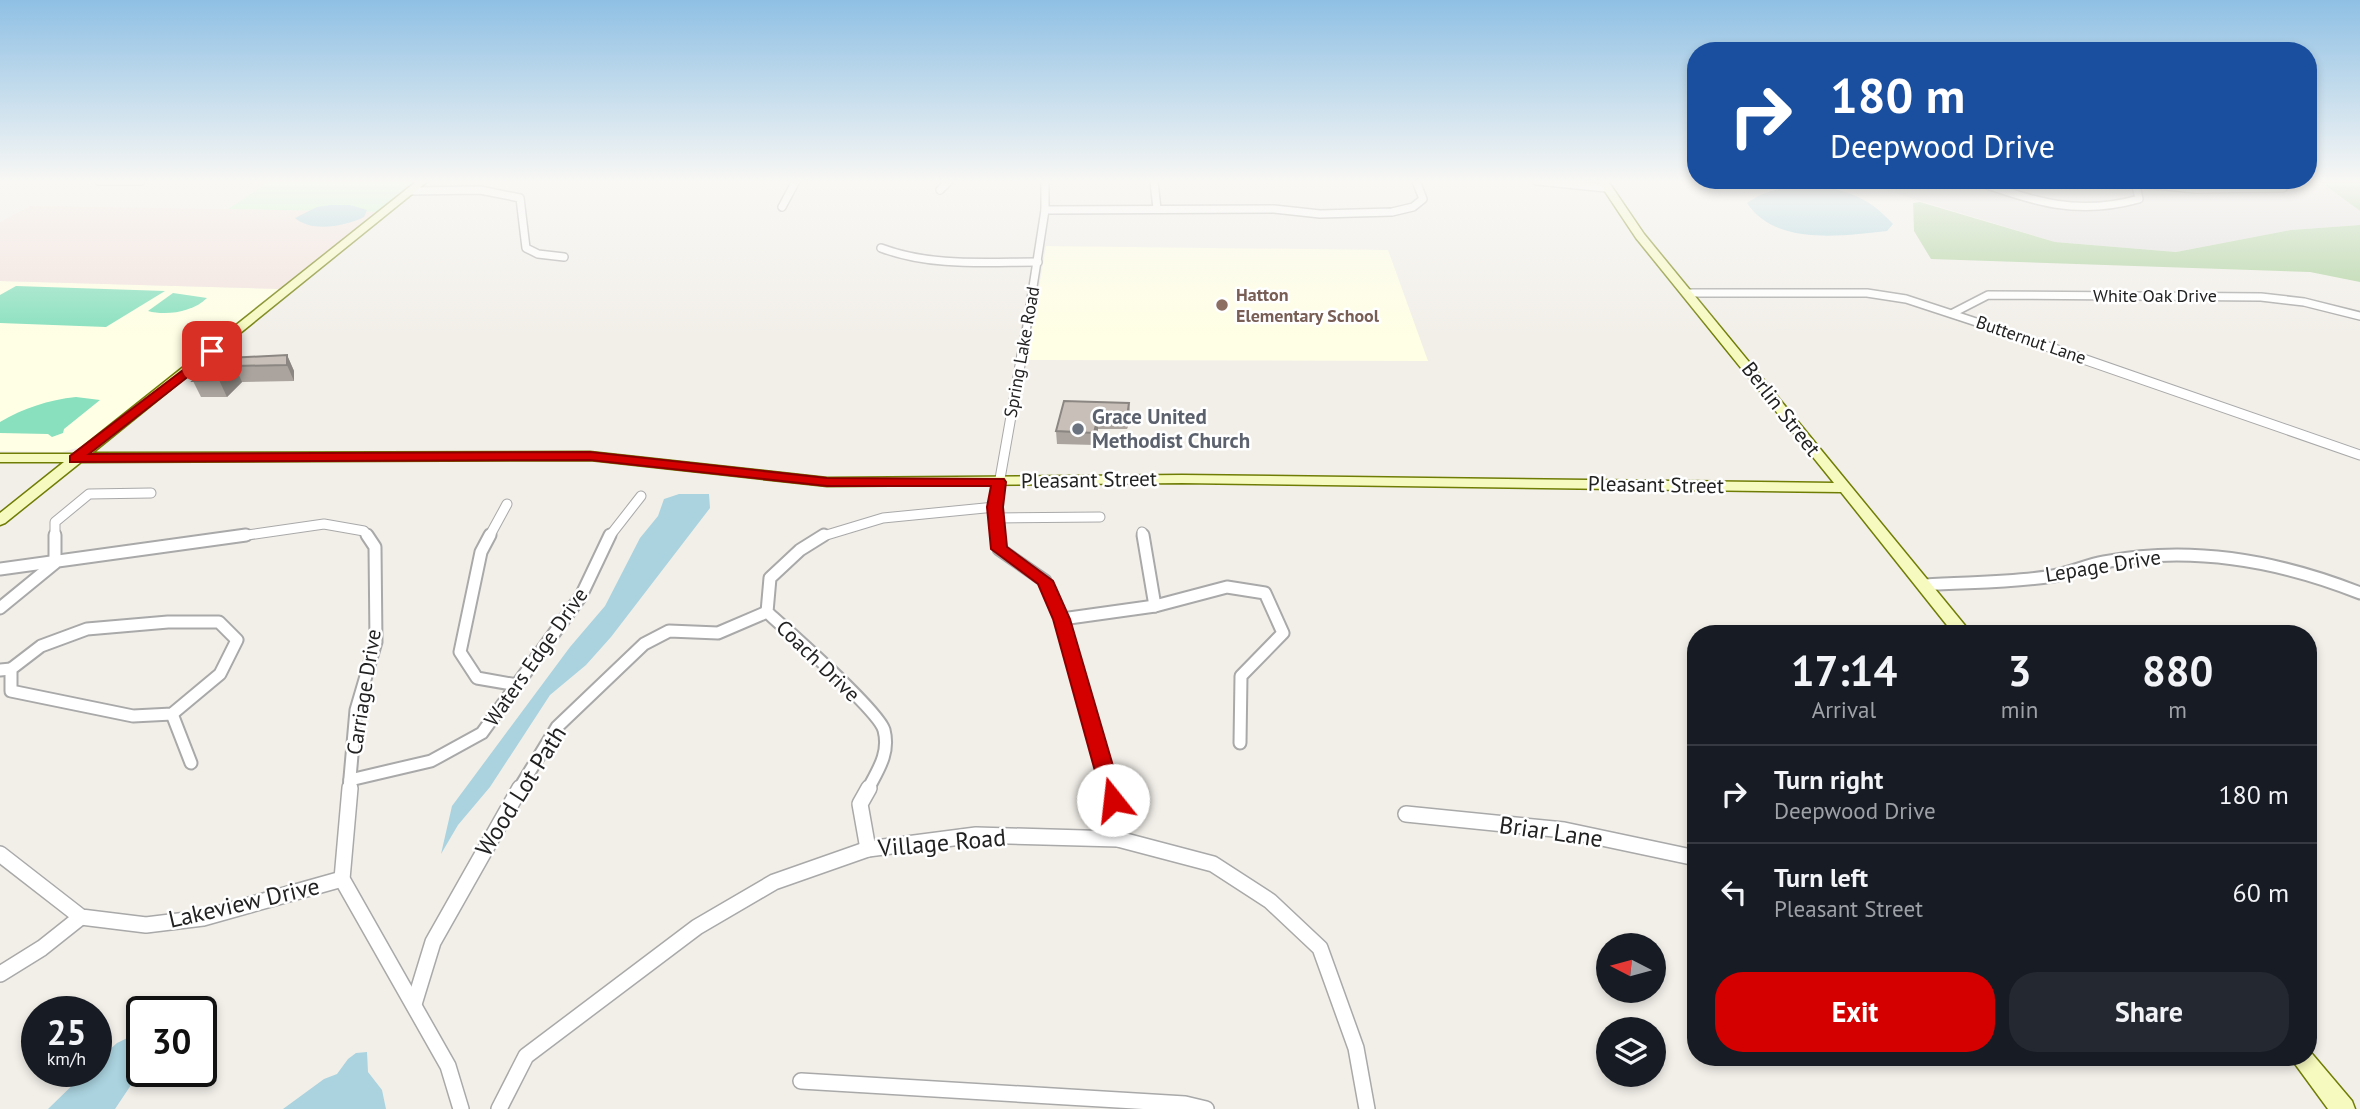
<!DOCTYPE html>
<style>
:root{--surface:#171b24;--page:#242831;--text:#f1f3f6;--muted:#9ea1a6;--line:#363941;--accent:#d40000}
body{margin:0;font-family:"PT Sans",sans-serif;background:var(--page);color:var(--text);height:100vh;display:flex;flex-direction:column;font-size:26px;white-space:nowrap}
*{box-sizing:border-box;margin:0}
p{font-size:23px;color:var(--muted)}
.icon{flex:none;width:38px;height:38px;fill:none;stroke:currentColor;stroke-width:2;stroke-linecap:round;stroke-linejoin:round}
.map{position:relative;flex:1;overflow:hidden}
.details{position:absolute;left:1687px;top:625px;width:630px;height:441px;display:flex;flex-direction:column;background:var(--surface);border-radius:28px;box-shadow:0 4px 10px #0003}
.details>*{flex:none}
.banner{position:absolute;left:1687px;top:42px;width:630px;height:147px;border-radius:28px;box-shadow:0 4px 10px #0003;background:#1a4fa0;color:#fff;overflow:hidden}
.needle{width:46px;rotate:276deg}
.controls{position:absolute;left:1596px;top:933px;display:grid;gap:14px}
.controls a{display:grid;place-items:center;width:70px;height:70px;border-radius:50%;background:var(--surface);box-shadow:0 4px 10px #0003;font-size:35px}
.speed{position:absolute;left:21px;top:996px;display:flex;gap:14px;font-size:35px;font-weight:700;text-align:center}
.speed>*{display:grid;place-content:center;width:91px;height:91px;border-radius:50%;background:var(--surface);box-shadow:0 4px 10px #0003;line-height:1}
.speed small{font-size:18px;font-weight:400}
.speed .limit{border:4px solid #111;border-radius:10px;background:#fff;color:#111}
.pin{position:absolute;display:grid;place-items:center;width:60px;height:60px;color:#fff;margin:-30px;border-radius:14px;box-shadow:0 4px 10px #0006}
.me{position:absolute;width:77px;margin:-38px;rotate:344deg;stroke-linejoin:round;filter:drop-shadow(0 0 5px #0008)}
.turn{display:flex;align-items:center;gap:24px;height:147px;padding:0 28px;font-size:32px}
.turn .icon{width:91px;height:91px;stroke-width:2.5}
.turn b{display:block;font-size:49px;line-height:60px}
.eta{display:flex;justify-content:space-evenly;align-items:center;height:119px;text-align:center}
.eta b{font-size:42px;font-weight:800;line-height:49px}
.action{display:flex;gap:14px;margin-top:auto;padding:14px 28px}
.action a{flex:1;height:80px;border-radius:28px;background:var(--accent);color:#fff;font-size:28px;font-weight:800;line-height:80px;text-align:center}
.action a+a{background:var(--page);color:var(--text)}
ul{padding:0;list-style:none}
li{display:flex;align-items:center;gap:21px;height:98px;padding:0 28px;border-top:2px solid var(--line)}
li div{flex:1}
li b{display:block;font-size:26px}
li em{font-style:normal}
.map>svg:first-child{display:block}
.residential{fill:#e0dfdf}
.education{fill:#ffffe5}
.military{fill:#f3e3dd}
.forest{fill:#add19e}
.park{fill:#c8facc}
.pitch{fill:#88e0be}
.water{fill:#aad3df}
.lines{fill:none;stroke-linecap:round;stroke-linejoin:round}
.street-far3-casing{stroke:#a9a9a9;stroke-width:10}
.street-far2-casing{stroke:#a9a9a9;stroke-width:11}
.street-far1-casing{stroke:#a9a9a9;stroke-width:15}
.street-casing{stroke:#a9a9a9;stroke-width:18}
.secondary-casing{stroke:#707d05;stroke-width:3}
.street-far3{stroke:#fff;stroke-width:7}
.street-far2{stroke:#fff;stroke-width:9}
.street-far1{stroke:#fff;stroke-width:11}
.street{stroke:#fff;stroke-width:15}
.secondary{fill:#f7fabf;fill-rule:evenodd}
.wall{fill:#aba49e}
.shaded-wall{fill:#8b8681}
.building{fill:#c7bfb8;stroke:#8b8681;stroke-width:2}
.route{fill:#d40000;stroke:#8a0000;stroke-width:2}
.education-dot{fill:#8d6e63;stroke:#fff;stroke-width:2.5}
.worship-dot{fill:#6b7280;stroke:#fff;stroke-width:2.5}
.labels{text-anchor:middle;stroke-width:5;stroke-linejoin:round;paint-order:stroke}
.far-education-label{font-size:18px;font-weight:bold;fill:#785e54;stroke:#fff;text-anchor:start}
.far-street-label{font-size:18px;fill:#222;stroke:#fff}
.street-label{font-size:21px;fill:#222;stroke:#fff}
.worship-label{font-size:21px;font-weight:bold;fill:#5b616d;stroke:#fff;text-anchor:start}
.near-street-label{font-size:24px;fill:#222;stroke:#fff}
</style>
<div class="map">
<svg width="2360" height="1109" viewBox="0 0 2360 1109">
<rect width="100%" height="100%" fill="#f2efe9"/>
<!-- residential -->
<polygon class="residential" points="1855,181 2318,181 2360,211 2360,225 2291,230 2176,252 2055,242"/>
<!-- education -->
<g class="education">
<polygon points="1046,246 1388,250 1428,361 1027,360"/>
<polygon points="0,281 283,289 81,447 62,452 0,451"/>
</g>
<!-- military -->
<polygon class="military" points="31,206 382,212 283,289 0,281 0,222"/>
<!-- forest -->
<g class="forest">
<polygon points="2319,181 2360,181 2360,211"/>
<polygon points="1920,202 2055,242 2176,252 2291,230 2360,225 2360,282 2310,272 1931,259 1914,231 1913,203"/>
</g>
<!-- park -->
<polygon class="park" points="270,181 420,181 382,212 228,209"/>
<!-- pitch -->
<g class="pitch">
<polygon points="16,286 165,291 106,327 0,323 0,295"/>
<path d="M173 293 207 298C193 312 166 316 148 311Z"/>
<path d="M76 397 100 400 64 429 63 433 52 437 48 434 0 433V422C24 408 48 400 76 397Z"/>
</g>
<!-- water -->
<g class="water">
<path d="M1818 185C1853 193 1869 198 1893 224L1887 231C1843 236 1775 246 1747 203 1768 187 1793 187 1818 185Z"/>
<path d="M331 205H350L367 210 364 217C346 226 312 233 295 218L317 207Z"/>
<polygon points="679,494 709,494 710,508 611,637 586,665 550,695 490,787 458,825 441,854 452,806 570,647 605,606 640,538 658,516 664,499"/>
<polygon points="142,1031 142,1071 145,1071 131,1085 115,1109 48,1109 87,1071 96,1071 96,1062 117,1043"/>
<polygon points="367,1052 368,1072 382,1090 386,1109 283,1109 324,1079 337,1074 348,1059 356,1053"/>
</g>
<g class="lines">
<defs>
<g id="street-far3">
<polyline points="99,181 141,181"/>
<polyline points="1154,181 1157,209"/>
<polyline points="1537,181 1606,188"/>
<path d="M1976 181C2034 202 2078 216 2139 199L2135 181"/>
<polyline points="2137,183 2195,189 2283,188"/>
<polyline points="940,190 949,181"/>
<polyline points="411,191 480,190 520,198 526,248 538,254 564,257"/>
<polyline points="782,207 796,181"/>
<polyline points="1045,210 1274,209 1320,214 1392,212 1413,207 1423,199 1416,181"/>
<path d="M881 248C931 267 986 262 1038 262"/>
<polyline points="1689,293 1867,293 1906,299 2025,338"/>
<polyline points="1953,313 1988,295 2261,297 2304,302 2360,316"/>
<polyline points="1025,338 1045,210 1045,181"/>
</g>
<g id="street-far2">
<polyline points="2020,337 2360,455"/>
<polyline points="997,518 1100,517"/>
<polyline points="1142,532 1143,537"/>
<polyline points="55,537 55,522 89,494 151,493"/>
<polyline points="234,537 324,524 364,531 368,537"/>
<polyline points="489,537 507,504"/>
<polyline points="609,537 641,496"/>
<polyline points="820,537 883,518 995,507"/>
<polyline points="998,537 995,507 1025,337"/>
</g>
<g id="street-far1">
<polyline points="490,535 481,552 460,652 477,678 517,685"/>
<path d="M824 535 800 550 770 578 767 612C787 630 879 711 884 730 890 753 878 770 868 789"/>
<polyline points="998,535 999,549 1045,581 1062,619 1110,789"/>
<polyline points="1143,535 1155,606"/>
<polyline points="0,569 246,535"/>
<path d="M1925 585C1967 582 2012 583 2053 576 2070 573 2087 565 2104 562 2191 545 2279 561 2360 593"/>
<polyline points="0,608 55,563 55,535"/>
<polyline points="1062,619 1155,606 1227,587 1265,593 1283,633 1241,676 1240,743"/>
<polygon points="168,622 219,622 237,640 220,674 172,714 133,716 11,691 11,669 41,646 87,629"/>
<polyline points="0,670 11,669"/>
<polyline points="172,714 191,763"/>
<polyline points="350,780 431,761 482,733 581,596 610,535"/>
<polyline points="349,789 356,710 376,642 375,547 367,535"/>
<polyline points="519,789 557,727 644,644 669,631 718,633 767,612"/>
</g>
<g id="street">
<polyline points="350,788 342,879 448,1066 461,1109"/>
<polyline points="1110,788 1118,839"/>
<polyline points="1406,814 1564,830 1696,858"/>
<polyline points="868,849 860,804 869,788"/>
<polyline points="0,854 81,917 146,925 203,918 342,879"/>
<polyline points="0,974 42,948 81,917"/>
<polyline points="414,1004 433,942 520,788"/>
<polyline points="801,1081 1185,1104 1206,1109"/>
<polyline points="499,1109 526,1056 697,927 774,882 868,849 976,835 1118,839 1213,864 1270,901 1320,948 1356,1048 1367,1109"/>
</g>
<g id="secondary">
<polygon points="417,181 428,181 92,453 590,452 827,478 1182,475 1834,483 1636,238 1598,181 1608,181 1644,234 1972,634 1954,634 1841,492 1182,483 827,486 590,460 81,462 5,523 0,525 0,513 64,462 0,462 0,454 74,454"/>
<polygon points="2308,1049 2352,1101 2355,1109 2328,1109 2290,1057 2308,1057"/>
</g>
</defs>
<!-- street-far3 casing -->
<use href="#street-far3" class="street-far3-casing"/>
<!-- street-far2 casing -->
<use href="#street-far2" class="street-far2-casing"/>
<!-- street-far1 casing -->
<use href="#street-far1" class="street-far1-casing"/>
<!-- street casing -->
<use href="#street" class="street-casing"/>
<!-- secondary casing -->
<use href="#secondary" class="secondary-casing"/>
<!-- street-far3 -->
<use href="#street-far3" class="street-far3"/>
<!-- street-far2 -->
<use href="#street-far2" class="street-far2"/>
<!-- street-far1 -->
<use href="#street-far1" class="street-far1"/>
<!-- street -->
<use href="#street" class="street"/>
<!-- secondary -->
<use href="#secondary" class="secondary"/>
</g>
<!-- wall -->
<g class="wall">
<polygon points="287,355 294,371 294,381 242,382 227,397 201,397 193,381 215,370"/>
<polygon points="1064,401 1130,415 1127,429 1098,429 1095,445 1057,444 1056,431"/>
</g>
<!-- shaded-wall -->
<g class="shaded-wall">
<polygon points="287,355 294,371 294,381 287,365"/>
<polygon points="235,366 242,382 227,397 219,380"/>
<polygon points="1129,403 1130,415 1127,429 1127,417"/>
<polygon points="1098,416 1098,429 1095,445 1094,433"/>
</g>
<!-- building -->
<g class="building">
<polygon points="287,355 287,365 235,366 219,380 193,381 206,370 215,370 228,358"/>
<polygon points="1064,401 1129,403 1127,417 1098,416 1094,433 1056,431"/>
</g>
<!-- sky -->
<linearGradient id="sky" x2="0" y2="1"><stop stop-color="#8fc0e4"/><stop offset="0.54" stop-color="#f9f8f5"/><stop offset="1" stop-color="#f9f8f5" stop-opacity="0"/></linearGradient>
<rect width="2360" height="336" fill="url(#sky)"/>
<!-- route -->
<polygon class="route" points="212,348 218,351 217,354 89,454 590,452 827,478 1004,479 1006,482 1003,507 1007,547 1053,581 1070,619 1123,800 1120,805 1113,807 1106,805 1103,800 1053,619 1038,584 991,549 987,507 991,486 827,486 590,460 70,462 70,456"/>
<!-- markers -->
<circle class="education-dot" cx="1222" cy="305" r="7"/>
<circle class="worship-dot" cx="1078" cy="429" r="7"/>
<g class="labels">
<!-- far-education labels -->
<g class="far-education-label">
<text x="1236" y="301">Hatton<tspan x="1236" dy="21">Elementary School</tspan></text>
</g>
<!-- far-street labels -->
<g class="far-street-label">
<text x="2155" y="302">White Oak Drive</text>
<text transform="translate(2031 340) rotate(19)" y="6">Butternut Lane</text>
<text transform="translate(1022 352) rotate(-80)" y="6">Spring Lake Road</text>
</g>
<!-- street labels -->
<g class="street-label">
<text transform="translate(1781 409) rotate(52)" y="7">Berlin Street</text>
<text transform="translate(1089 480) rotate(-1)" y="7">Pleasant Street</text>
<text transform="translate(1656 485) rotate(1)" y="7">Pleasant Street</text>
<text transform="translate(2103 566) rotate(-9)" y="7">Lepage Drive</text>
<text transform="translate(536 657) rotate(-55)" y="7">Waters Edge Drive</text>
<text transform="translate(818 661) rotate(44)" y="7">Coach Drive</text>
<text transform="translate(364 692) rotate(-81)" y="7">Carriage Drive</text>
</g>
<!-- worship labels -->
<g class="worship-label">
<text x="1092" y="424">Grace United<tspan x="1092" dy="24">Methodist Church</tspan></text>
</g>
<!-- near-street labels -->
<g class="near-street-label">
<text transform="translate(521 791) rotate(-58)" y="8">Wood Lot Path</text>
<text transform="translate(1551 832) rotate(8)" y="8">Briar Lane</text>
<text transform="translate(942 843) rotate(-5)" y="8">Village Road</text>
<text transform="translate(244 903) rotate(-13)" y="8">Lakeview Drive</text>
</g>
</g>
</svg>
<div class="controls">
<a><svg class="needle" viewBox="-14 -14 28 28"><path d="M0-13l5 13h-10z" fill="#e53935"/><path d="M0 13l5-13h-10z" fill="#9ea1a6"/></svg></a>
<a><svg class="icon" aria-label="layers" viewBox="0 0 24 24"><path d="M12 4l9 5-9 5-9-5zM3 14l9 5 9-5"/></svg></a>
</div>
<div class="speed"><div>25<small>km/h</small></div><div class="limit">30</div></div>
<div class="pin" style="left:212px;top:351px;background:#d93025"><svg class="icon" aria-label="arrive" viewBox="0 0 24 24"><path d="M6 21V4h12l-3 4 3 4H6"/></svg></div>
<svg class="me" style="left:1113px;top:800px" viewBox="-20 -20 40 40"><circle r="19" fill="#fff"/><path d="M0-13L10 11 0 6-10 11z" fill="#d40000"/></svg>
<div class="banner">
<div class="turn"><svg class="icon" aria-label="right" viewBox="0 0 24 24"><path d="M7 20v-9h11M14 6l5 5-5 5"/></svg><div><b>180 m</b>Deepwood Drive</div></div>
</div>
<section class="details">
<div class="eta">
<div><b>17:14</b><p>Arrival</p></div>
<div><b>3</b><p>min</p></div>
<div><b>880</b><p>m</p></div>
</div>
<ul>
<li><svg class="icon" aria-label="right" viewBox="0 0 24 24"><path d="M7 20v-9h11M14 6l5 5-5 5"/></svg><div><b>Turn right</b><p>Deepwood Drive</p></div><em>180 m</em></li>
<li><svg class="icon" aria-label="left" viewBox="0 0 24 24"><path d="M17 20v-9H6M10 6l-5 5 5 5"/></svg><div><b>Turn left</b><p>Pleasant Street</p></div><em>60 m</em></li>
</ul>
<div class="action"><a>Exit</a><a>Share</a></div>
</section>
</div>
